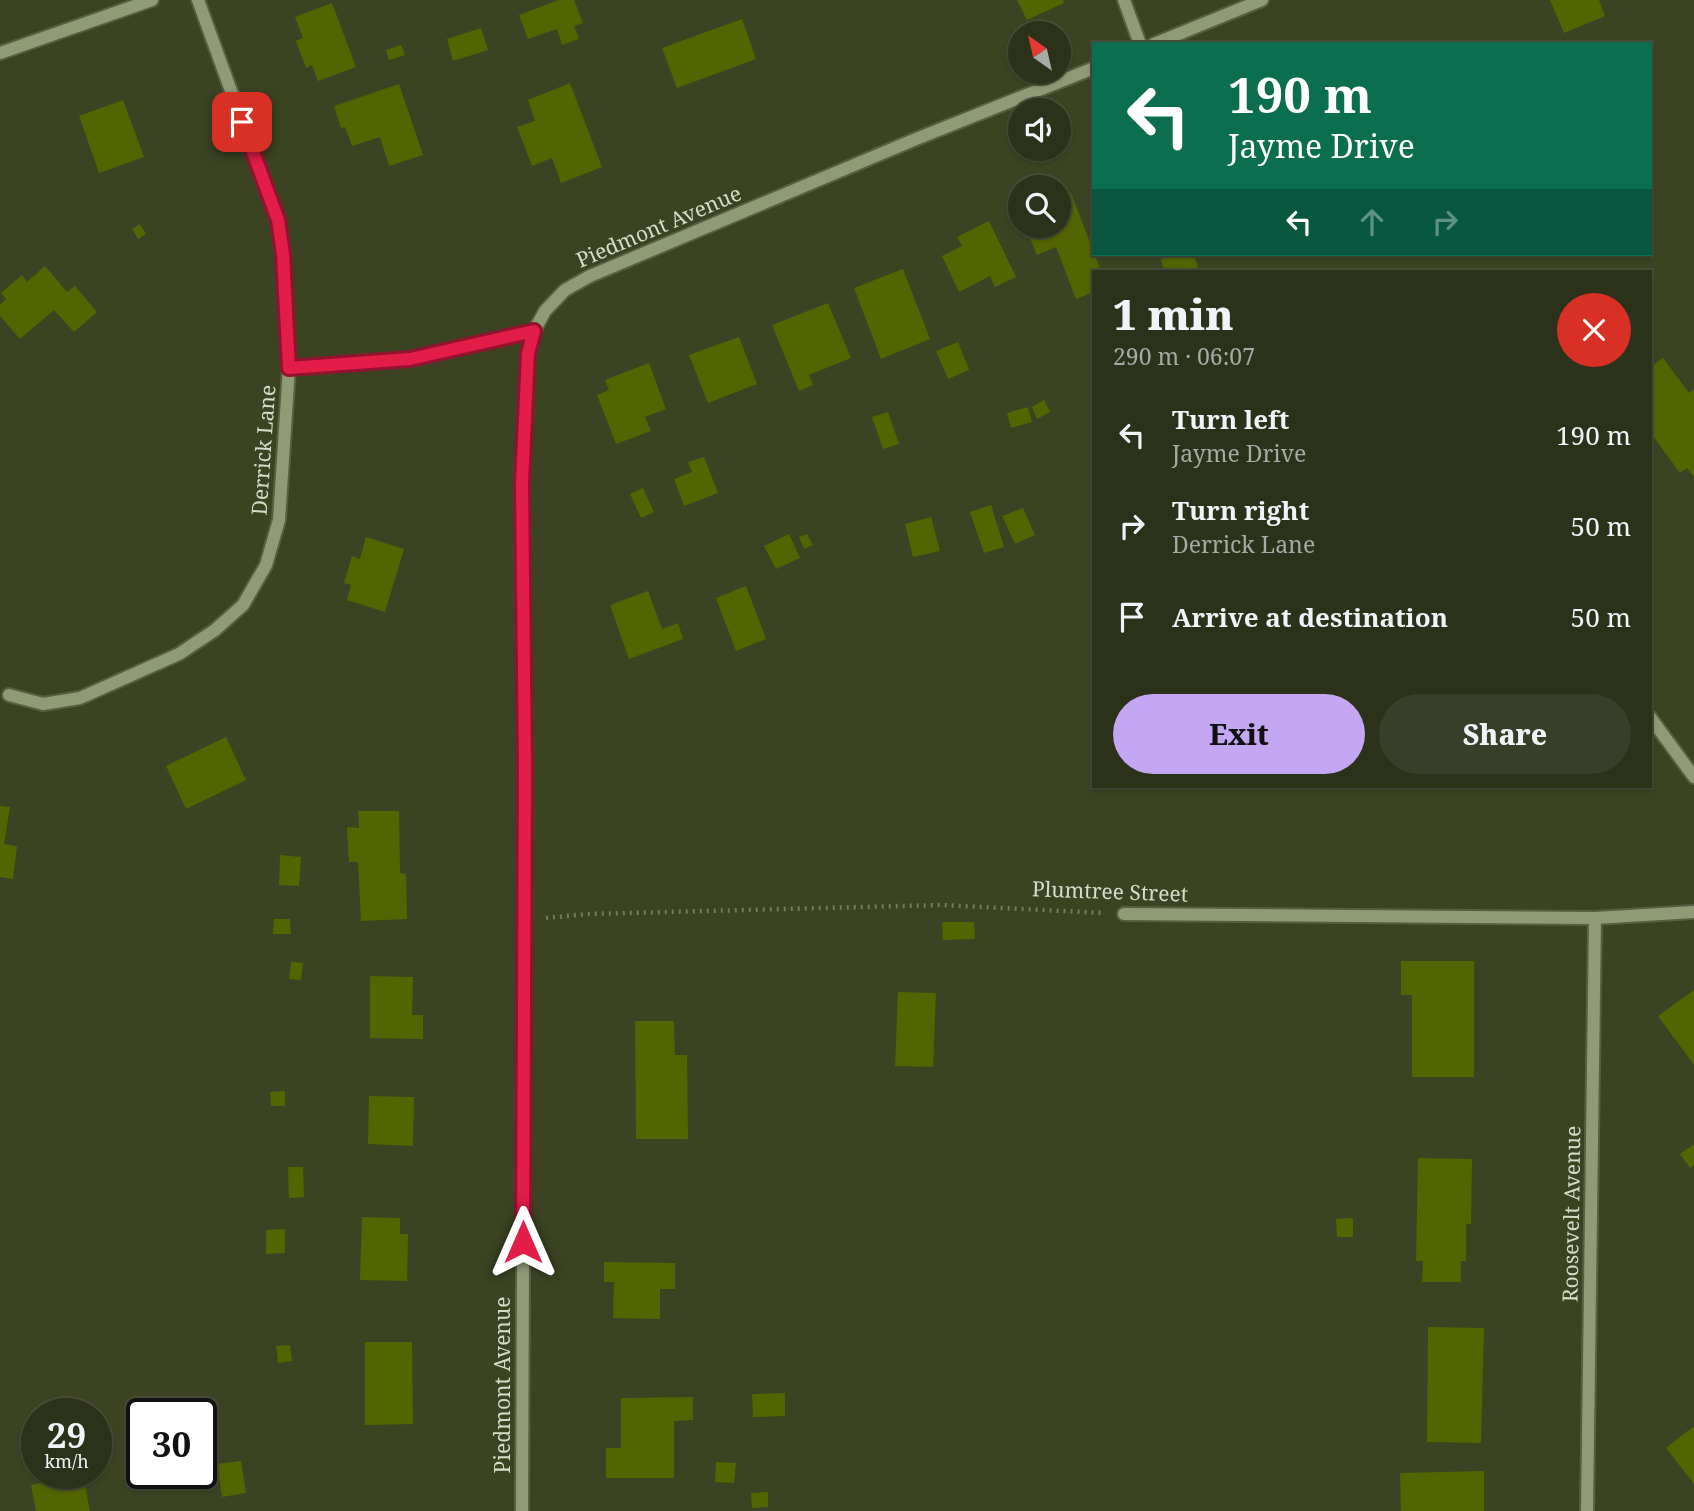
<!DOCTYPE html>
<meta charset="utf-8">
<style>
:root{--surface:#2c321a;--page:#383e27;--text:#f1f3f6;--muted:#a6aaa2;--line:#484d39;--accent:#c3a7f2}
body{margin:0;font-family:"Noto Serif",serif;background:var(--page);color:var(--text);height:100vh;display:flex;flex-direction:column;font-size:26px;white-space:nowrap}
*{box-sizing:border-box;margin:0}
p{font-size:23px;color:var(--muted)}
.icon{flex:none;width:38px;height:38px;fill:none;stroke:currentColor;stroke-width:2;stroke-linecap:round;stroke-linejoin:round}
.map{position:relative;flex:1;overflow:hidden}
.side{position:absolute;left:1092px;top:270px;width:560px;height:518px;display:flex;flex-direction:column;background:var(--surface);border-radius:0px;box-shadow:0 2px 5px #0004,0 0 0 2px var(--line)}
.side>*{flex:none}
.top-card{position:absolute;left:1092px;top:42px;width:560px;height:214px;border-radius:0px;box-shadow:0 2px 5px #0004,0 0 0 2px var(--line);background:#0b6e4f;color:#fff;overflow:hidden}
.needle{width:46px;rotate:326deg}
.tools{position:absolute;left:1008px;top:21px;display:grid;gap:14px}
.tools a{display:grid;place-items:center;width:63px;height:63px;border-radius:50%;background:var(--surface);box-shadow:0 2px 5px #0004,0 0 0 2px var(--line);font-size:35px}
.speed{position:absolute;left:21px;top:1398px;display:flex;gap:14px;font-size:35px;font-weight:700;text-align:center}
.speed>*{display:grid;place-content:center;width:91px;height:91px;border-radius:50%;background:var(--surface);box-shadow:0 2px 5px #0004,0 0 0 2px var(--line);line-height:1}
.speed small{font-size:18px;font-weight:400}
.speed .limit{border:4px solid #111;border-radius:10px;background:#fff;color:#111}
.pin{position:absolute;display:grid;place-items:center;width:60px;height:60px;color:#fff;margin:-30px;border-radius:14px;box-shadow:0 4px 10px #0006}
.me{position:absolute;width:77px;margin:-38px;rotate:0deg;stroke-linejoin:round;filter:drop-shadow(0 0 5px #0008)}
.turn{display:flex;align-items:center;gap:24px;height:147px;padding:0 21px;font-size:32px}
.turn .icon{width:91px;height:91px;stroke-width:2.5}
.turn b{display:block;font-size:49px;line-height:60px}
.lanes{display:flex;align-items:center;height:66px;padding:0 21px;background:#0003;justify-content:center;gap:35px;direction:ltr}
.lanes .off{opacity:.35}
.round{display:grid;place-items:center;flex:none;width:74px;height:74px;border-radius:37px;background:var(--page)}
.overview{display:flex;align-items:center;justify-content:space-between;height:119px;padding:0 21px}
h1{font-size:42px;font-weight:800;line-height:52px}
.action{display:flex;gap:14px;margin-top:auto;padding:14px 21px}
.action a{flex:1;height:80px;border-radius:42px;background:var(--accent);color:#111;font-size:28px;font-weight:800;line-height:80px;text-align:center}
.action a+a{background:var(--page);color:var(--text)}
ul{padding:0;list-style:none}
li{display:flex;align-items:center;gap:21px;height:91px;padding:0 21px}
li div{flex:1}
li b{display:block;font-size:26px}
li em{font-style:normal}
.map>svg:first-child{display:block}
.building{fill:#536500}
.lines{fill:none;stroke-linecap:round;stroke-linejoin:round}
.minor-casing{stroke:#585e42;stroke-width:16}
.path{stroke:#737a5f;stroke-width:4.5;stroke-dasharray:2 5;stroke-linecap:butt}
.minor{stroke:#8f9a76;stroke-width:12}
.route-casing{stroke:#92132f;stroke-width:18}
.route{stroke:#e11d48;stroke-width:12}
.labels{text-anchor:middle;stroke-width:7;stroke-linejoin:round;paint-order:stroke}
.street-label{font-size:21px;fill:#d5dbc8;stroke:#3b4323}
</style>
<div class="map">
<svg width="1694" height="1511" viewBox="0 0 1694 1511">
<rect width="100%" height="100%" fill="#3b4323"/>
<!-- building -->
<g class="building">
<polygon points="559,0 574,0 583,23 574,26 579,39 562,45 557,29 528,39 519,15"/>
<polygon points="1017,0 1063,0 1064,3 1027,20"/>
<polygon points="1550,0 1599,0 1605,16 1564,33"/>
<polygon points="332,3 356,67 318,81 312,65 306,68 296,41 303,38 295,17"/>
<polygon points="742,19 756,59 677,88 662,48"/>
<polygon points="481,28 488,50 453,61 447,39"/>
<polygon points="401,45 405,55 389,60 386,50"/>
<polygon points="570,83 602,167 561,183 552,158 532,166 517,127 535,121 528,100"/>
<polygon points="399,84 423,155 389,166 380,137 352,146 345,127 341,128 334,106"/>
<polygon points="123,100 144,157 99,173 79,116"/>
<polygon points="1071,193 1101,271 1094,271 1094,292 1076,299 1056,247 1037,255 1025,226 1059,226 1059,198"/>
<polygon points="989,221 1016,277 995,287 990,276 959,292 942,256 962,246 957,237"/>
<polygon points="140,224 146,234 138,239 132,229"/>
<polygon points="1178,254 1194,254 1199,271 1164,271 1161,259"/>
<polygon points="45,266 67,292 75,286 97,312 74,332 54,310 20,339 0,316 0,305 6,299 1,293 22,275 27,282"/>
<polygon points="903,269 930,339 881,359 854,288"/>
<polygon points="828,303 851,358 809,375 813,385 799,391 772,325"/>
<polygon points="739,337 757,384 708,403 689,355"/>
<polygon points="958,342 969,370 948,379 936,351"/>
<polygon points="1663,358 1689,393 1694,389 1694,477 1687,468 1680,473 1650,432 1650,367"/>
<polygon points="649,363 666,409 645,417 651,431 616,444 597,395 609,390 605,380"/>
<polygon points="1044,400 1050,412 1037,419 1032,407"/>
<polygon points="1028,407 1032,422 1011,428 1007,413"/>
<polygon points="888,412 899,444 883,449 872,417"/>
<polygon points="704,457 718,493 684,506 674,479 692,472 688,462"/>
<polygon points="643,488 654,512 641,518 630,494"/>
<polygon points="991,505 1004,547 984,553 970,512"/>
<polygon points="1023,508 1035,535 1015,544 1002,516"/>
<polygon points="931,517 940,551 913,557 905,524"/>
<polygon points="789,534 800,558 776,569 764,546"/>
<polygon points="807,534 813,545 804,549 799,537"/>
<polygon points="366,537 404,549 385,612 347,600 351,585 344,583 352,556 360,559"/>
<polygon points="746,586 766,639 736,651 716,598"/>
<polygon points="648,591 662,629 678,623 683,639 629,659 610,605"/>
<polygon points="226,737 246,780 186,809 166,766"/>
<polygon points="0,806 10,807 4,844 17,846 13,879 0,877"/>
<polygon points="358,811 399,811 400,873 406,874 407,919 361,921 358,862 349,862 347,827 359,828"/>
<polygon points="280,855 301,857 299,886 279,885"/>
<polygon points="274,919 290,919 291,934 273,934"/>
<polygon points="942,922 974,922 975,939 943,940"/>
<polygon points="1401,961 1474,961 1474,1077 1412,1077 1412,995 1401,995"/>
<polygon points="291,962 303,963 301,980 289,979"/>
<polygon points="370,976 413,977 412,1015 423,1015 423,1039 370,1038"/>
<polygon points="1694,990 1694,1065 1658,1016"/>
<polygon points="898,992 936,993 933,1067 895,1066"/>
<polygon points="635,1021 674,1021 675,1055 687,1055 688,1139 636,1139"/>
<polygon points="285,1091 285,1106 271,1106 270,1092"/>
<polygon points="369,1096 414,1097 413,1146 368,1144"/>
<polygon points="1694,1144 1694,1165 1690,1168 1680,1154"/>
<polygon points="1418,1158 1472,1159 1471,1224 1466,1224 1466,1261 1461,1261 1461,1282 1422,1282 1423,1261 1416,1261"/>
<polygon points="288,1167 303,1167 304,1197 289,1198"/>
<polygon points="362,1217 400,1218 400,1234 408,1234 407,1281 360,1280"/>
<polygon points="1353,1218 1353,1237 1337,1237 1336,1219"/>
<polygon points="285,1229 285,1253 266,1254 266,1230"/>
<polygon points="604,1262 675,1263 675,1289 660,1289 660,1319 613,1318 614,1282 604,1282"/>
<polygon points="1428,1327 1484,1328 1481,1443 1427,1442"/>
<polygon points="365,1342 412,1342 413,1424 365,1425"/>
<polygon points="290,1345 292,1361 278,1363 276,1346"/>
<polygon points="785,1393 785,1416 753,1417 752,1394"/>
<polygon points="693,1397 693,1420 674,1421 674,1478 606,1478 606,1448 621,1448 621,1398"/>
<polygon points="1694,1426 1694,1484 1666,1448"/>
<polygon points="241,1461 246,1493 222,1497 217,1464"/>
<polygon points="716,1462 736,1463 734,1483 715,1482"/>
<polygon points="1484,1471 1484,1511 1401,1511 1400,1473"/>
<polygon points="83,1475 90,1511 36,1511 31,1485"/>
<polygon points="768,1492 768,1507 752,1508 751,1493"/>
</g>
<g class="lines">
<defs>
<g id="minor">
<polyline points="1124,0 1140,44"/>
<polyline points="1154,44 1262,0"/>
<polyline points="0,53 152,0"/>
<polyline points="289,368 410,359 534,331"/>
<polyline points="9,695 43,704 80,698 179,654 215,630 243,605 266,565 279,520 289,368 283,254 278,220 198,0"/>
<polyline points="1650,717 1694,777"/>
<polyline points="1124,914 1595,918 1694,912"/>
<polyline points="522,1511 525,768 522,483 528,353 534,331 545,311 565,290 590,276 916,139 1094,68"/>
<polyline points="1587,1511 1595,918"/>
</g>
</defs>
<!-- minor casing -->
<use href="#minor" class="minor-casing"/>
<!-- path -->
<polyline class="path" points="546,918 587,914 942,905 1104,913"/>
<!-- minor -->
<use href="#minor" class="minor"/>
</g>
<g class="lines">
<defs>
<polyline id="route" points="242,122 278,220 283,254 289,368 410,359 534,331 528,353 522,483 525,768 523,1242"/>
</defs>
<!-- route casing -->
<use href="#route" class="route-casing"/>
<!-- route -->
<use href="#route" class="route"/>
</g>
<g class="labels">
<!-- street labels -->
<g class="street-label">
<text transform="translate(659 227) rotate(-23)" y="7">Piedmont Avenue</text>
<text transform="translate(264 450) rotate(-86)" y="7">Derrick Lane</text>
<text transform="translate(1110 892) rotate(2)" y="7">Plumtree Street</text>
<text transform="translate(1572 1214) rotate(-89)" y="7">Roosevelt Avenue</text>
<text transform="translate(503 1385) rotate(-90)" y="7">Piedmont Avenue</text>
</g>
</g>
</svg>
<div class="tools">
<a><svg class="needle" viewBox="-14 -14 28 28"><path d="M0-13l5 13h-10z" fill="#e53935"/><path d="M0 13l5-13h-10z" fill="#a6aaa2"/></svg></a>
<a><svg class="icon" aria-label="sound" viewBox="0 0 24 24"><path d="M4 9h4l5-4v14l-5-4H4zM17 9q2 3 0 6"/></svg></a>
<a><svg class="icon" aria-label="search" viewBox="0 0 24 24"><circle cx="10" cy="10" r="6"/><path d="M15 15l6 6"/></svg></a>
</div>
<div class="speed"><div>29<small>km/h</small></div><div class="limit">30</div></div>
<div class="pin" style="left:242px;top:122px;background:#d93025"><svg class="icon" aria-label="arrive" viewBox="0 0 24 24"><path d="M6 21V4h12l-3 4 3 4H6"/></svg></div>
<svg class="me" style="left:523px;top:1242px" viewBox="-20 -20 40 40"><path d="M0-17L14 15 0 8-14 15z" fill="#e11d48" stroke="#fff" stroke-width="4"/></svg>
<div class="top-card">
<div class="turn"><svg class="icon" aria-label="left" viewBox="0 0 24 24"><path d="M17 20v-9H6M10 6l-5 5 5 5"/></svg><div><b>190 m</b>Jayme Drive</div></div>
<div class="lanes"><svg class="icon" aria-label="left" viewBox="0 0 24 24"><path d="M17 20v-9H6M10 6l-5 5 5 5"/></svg><svg class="icon off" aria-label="ahead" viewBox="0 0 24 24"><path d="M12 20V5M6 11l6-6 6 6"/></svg><svg class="icon off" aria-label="right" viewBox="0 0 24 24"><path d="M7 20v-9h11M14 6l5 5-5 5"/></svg></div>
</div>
<section class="side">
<div class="overview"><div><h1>1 min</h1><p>290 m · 06:07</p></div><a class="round" style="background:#d93025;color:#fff"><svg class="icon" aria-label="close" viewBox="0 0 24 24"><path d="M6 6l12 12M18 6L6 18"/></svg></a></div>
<ul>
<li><svg class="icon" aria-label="left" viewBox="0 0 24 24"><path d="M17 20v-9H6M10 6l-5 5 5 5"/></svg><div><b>Turn left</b><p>Jayme Drive</p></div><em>190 m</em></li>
<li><svg class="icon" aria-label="right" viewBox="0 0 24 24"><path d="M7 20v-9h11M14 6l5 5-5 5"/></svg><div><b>Turn right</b><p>Derrick Lane</p></div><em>50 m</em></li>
<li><svg class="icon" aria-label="arrive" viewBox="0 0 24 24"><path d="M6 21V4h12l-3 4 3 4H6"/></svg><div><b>Arrive at destination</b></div><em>50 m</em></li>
</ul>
<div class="action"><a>Exit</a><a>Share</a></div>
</section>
</div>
